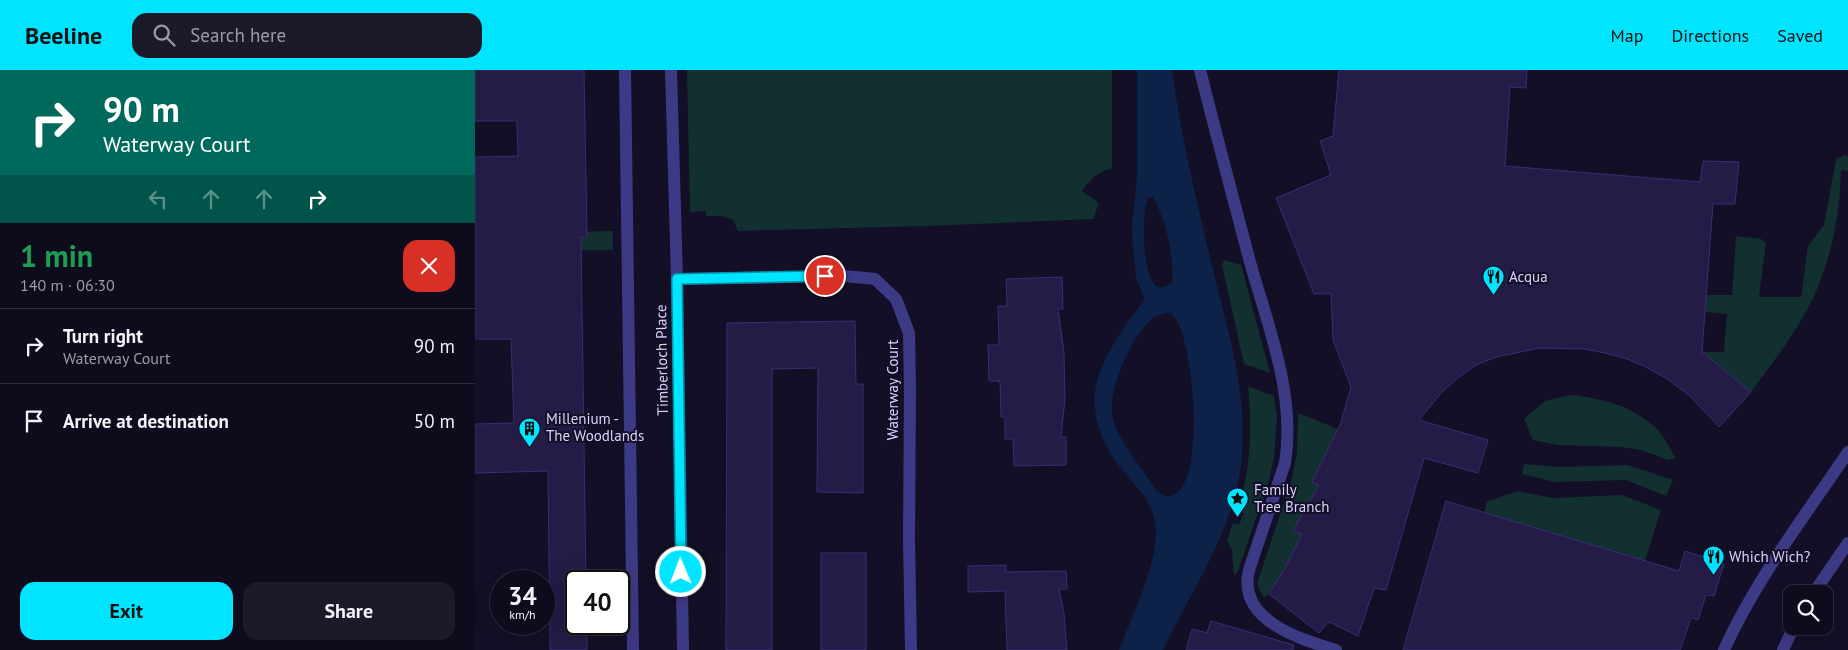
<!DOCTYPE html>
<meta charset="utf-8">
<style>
:root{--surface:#0e0b1c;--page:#1c1929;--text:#f1f3f6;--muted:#9b9ba3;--line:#2e2b3b;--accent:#00e5ff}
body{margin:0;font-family:"PT Sans",sans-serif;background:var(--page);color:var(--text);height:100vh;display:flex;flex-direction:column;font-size:19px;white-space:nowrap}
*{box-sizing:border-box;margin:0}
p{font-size:16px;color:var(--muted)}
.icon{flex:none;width:28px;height:28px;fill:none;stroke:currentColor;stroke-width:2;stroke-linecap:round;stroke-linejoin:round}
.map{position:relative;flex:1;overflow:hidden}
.details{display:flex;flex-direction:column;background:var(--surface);width:475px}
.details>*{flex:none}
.banner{background:#00695c;color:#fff;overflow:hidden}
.tools{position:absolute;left:1308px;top:515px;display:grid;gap:10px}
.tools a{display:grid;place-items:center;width:50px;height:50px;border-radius:10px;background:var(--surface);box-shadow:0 5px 20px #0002,0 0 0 1px var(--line);font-size:25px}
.speed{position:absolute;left:15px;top:500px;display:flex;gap:10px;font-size:25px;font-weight:700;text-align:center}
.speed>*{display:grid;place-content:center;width:65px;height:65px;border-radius:50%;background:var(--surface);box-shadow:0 5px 20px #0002,0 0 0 1px var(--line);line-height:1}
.speed small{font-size:12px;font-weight:400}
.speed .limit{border:2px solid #111;border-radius:8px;background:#fff;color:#111}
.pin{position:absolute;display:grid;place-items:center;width:42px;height:42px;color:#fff;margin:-21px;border:2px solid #fff;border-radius:50%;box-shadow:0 1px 5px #0007}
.me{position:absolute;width:55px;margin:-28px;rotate:359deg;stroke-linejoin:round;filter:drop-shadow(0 0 4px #0008)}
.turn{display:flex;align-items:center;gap:18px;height:105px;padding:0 20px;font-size:22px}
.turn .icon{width:65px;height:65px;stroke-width:2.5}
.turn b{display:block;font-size:35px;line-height:42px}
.lanes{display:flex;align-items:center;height:48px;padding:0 20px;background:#0003;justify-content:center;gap:25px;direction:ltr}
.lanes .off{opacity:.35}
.round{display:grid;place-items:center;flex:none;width:52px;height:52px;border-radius:15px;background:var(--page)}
.overview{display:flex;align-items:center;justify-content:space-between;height:85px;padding:0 20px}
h1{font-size:30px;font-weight:700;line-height:38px;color:#1e9e55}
.primary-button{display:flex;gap:10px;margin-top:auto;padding:10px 20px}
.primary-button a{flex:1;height:58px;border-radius:15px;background:var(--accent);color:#111;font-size:20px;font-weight:700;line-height:58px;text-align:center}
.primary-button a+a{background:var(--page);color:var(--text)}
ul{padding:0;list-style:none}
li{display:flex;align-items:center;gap:15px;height:75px;padding:0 20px;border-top:1px solid var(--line)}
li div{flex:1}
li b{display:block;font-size:19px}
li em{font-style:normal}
header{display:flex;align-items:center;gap:30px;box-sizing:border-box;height:70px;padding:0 25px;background:var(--accent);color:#111}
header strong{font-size:24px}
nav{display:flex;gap:28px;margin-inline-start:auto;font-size:18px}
.search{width:350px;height:45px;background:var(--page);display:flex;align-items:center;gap:12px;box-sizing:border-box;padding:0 18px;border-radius:15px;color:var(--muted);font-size:19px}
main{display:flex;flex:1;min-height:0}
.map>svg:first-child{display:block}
.green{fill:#12302f}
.water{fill:#0c2248;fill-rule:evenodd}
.building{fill:#241b47;stroke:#3b2d73}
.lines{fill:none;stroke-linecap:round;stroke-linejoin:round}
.minor{stroke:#3d3a85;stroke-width:12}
.route-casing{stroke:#0095a6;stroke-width:12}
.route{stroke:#00e5ff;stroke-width:9}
.labels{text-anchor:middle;stroke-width:4;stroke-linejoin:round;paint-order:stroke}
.poi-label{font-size:15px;fill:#d9d4ff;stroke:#130f26;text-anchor:start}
.street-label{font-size:15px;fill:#d9d4ff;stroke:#130f26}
</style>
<header>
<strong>Beeline</strong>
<div class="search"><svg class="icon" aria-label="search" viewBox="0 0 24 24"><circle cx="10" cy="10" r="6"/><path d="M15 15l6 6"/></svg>Search here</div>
<nav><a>Map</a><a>Directions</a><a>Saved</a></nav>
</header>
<main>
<section class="details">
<div class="banner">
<div class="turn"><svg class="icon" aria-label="right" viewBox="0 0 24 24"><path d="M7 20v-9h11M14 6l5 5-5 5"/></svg><div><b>90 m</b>Waterway Court</div></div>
<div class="lanes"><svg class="icon off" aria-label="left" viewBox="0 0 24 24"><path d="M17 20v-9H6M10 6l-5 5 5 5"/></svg><svg class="icon off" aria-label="ahead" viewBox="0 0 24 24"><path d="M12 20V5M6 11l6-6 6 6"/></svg><svg class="icon off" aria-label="ahead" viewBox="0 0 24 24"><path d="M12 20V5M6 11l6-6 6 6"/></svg><svg class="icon" aria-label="right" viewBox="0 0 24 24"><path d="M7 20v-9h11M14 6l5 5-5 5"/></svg></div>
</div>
<div class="overview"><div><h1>1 min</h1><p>140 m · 06:30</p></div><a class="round" style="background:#d93025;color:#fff"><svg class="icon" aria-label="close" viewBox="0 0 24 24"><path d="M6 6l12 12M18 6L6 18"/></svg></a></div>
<ul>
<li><svg class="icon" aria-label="right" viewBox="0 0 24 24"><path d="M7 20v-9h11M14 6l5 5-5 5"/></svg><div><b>Turn right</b><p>Waterway Court</p></div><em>90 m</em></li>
<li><svg class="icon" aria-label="arrive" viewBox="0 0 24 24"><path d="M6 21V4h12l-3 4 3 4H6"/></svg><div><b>Arrive at destination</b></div><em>50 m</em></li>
</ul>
<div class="primary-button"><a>Exit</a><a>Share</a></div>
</section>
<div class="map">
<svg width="1373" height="580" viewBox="0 0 1373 580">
<rect width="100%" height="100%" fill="#130f26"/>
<!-- green -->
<g class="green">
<path d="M212 0H637V98C624 101 614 110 607 121L624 133 618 149 452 156 263 161 258 150 247 146H231V141L215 142Z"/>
<path d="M1370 85 1373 86V101L1366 100C1365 144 1356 191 1337 230 1321 263 1298 292 1276 322L1227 282H1249L1252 244 1230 242 1231 225H1257L1261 166 1286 169 1291 173 1284 227H1326L1333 176 1349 155 1361 89Z"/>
<polygon points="138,161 138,180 0,182 0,164"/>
<polygon points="749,190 766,195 795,303 769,294 747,195"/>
<path d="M773 316 799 326 802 347 799 388 794 410 763 501 759 506 757 480 752 471 758 453 764 455 769 443 763 440C776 397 777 360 773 316Z"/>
<path d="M1096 325C1129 329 1156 335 1182 359 1189 366 1195 379 1201 388L1193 390 1166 380 1146 377 1083 375 1058 370 1049 349 1070 331Z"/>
<path d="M823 343 863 359 837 412 844 415 818 461 827 464C817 485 807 512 789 528L783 517V511L817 408 822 382Z"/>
<polygon points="1049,394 1083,397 1153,395 1198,410 1191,426 1151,410 1080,412 1047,404"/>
<polygon points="1042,421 1078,428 1147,425 1186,440 1170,491 1009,443 1012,432"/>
</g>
<!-- water -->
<path class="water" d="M662 0H697C706 67 723 138 739 203 755 269 777 339 764 408 752 470 715 524 688 580H644C657 546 686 488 680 453 675 427 664 421 649 402 630 379 617 352 620 322 623 295 640 272 654 250 659 243 666 237 669 228L661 207 658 178 657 154 662 107ZM678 127C691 151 699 185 697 212 666 239 668 153 670 139 670 135 672 131 673 128ZM695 243C719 255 734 424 694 426 683 426 676 412 670 404 658 386 641 366 637 344 633 319 659 260 680 247 685 244 690 243 695 243Z"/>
<!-- building -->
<g class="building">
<polygon points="0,0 109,0 112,167 106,167 111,511 101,511 101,554 112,554 112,580 75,580 73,401 0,403 0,354 39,353 36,269 0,269 0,87 43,86 42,51 0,51"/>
<polygon points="864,0 1052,0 1051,18 1035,17 1030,96 1225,112 1228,91 1264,92 1260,134 1238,134 1227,282 1276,322 1244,357 1214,325 1192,309 1171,297 1152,289 1130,283 1109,279 1065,278 1021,287 1001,295 984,307 967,322 944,350 1013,370 1003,403 949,388 911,520 899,518 883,566 854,552 844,563 794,524 810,498 827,464 818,461 844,415 837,412 865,355 876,317 858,270 856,224 839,224 801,128 856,105 845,71 858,66"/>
<polygon points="587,207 588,239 583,239 589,283 590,329 586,367 591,367 591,395 539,396 538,369 530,369 530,347 526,347 525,311 514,311 513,275 524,275 523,236 532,236 531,209"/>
<polygon points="380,251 381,314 388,314 388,423 342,422 343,298 297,299 297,580 251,580 252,253"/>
<polygon points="971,431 1204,501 1210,481 1249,494 1239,526 1231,525 1223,550 1216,548 1205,580 928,580"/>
<rect x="346" y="483" width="45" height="97"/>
<polygon points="531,495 531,502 591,501 592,519 584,519 589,543 592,580 532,580 530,521 493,522 493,496"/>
<polygon points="736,551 819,575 818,580 711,580 717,559 732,563"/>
</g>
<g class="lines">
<!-- minor -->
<g class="minor">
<polyline points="150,0 158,580"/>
<polyline points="196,0 202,209 208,580"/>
<path d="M725 0C741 64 758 128 775 192 793 256 821 325 810 393L774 500C762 550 824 569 861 580"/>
<polyline points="202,209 369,206 400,209 421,229 434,263 435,318 434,469 436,580"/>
<polyline points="1338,524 1373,473"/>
<path d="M1249 580C1281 509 1330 446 1373 382"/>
<polyline points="1308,580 1319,556"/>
</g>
</g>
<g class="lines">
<defs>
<polyline id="route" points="206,502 202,209 350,206"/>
</defs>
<!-- route casing -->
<use href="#route" class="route-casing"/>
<!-- route -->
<use href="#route" class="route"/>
</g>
<!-- icons -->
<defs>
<symbol id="restaurant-pin" viewBox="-11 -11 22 30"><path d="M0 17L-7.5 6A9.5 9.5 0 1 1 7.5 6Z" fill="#00e5ff" stroke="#130f26"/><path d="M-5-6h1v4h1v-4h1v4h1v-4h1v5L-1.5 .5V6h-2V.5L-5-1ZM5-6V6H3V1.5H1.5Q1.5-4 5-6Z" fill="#111"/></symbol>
<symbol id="building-pin" viewBox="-11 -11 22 30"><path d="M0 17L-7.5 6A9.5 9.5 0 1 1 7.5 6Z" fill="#00e5ff" stroke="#130f26"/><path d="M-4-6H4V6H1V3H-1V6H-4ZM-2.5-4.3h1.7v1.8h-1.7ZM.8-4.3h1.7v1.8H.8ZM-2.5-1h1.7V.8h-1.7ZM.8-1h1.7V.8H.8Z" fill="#111"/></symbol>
<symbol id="sight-pin" viewBox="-11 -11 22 30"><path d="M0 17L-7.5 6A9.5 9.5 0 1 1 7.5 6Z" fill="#00e5ff" stroke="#130f26"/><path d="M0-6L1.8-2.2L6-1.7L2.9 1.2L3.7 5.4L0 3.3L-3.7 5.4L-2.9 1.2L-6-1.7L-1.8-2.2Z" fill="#111"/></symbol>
</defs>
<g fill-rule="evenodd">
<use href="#restaurant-pin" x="1006" y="194" width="25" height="34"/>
<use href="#building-pin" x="42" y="346" width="25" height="34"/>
<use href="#sight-pin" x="750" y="416" width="25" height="34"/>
<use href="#restaurant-pin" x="1226" y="474" width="25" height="34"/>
</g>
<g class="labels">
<!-- poi labels -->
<g class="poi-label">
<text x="1034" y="212">Acqua</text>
<text x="71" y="354">Millenium -<tspan x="71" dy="17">The Woodlands</tspan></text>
<text x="779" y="425">Family<tspan x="779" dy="17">Tree Branch</tspan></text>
<text x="1254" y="492">Which Wich?</text>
</g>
<!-- street labels -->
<g class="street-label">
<text transform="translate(187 290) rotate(-91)" y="5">Timberloch Place</text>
<text transform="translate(418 320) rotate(-90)" y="5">Waterway Court</text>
</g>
</g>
</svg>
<div class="tools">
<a><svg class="icon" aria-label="search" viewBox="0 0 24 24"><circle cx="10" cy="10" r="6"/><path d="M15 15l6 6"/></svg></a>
</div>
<div class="speed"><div>34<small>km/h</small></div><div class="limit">40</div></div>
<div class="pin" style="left:350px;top:206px;background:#d93025"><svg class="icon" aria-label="arrive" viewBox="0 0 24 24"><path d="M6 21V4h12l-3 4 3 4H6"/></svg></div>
<svg class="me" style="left:206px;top:502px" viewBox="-20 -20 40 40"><circle r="17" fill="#00e5ff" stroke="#fff" stroke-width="3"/><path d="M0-11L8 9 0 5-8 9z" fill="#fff"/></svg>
</div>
</main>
